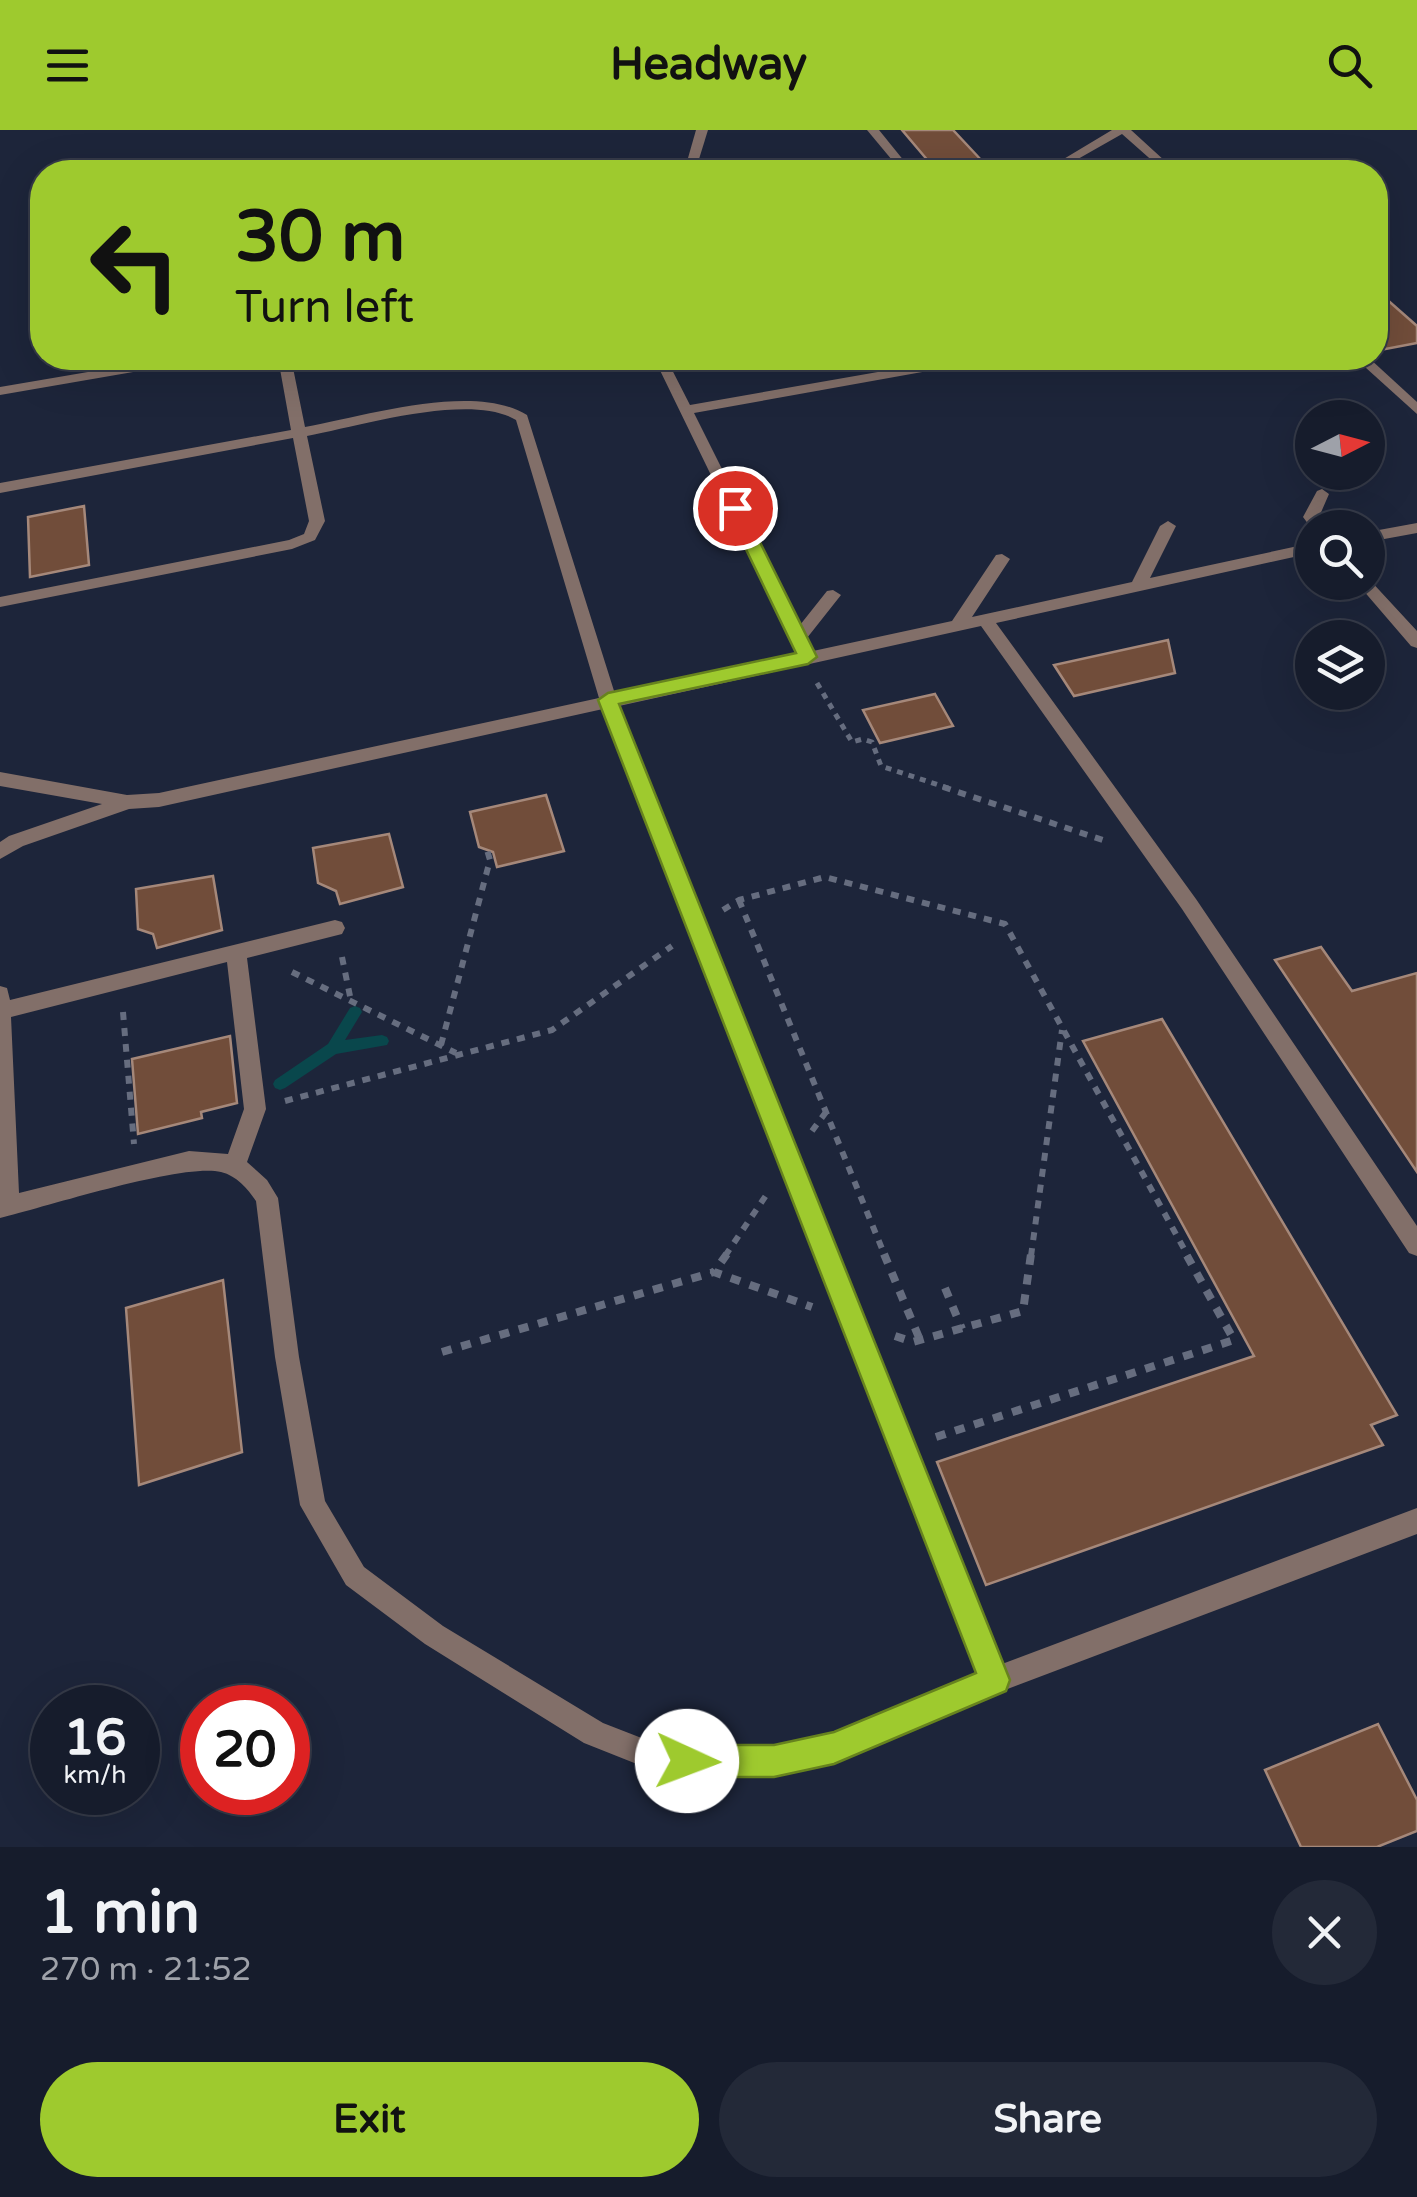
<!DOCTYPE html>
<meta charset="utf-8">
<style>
:root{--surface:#161c2c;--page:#232938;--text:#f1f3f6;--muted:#9ea1a9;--line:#353a48;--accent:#9eca2e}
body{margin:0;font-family:"Varela Round",sans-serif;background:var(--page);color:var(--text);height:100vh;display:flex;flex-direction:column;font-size:38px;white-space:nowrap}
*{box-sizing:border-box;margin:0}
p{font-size:32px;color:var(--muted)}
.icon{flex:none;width:55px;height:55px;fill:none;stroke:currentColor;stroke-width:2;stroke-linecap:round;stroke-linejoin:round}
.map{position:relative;height:1717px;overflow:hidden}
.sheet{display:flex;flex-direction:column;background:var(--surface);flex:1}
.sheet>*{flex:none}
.hud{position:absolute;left:30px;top:30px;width:1358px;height:210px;border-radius:40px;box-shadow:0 10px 40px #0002,0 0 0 2px var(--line);background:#9eca2e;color:#111;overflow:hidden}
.needle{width:65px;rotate:84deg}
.tools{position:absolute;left:1295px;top:270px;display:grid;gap:20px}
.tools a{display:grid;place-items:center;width:90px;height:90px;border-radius:50%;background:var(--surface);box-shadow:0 10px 40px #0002,0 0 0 2px var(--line);font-size:50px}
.speed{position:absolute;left:30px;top:1555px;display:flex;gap:20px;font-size:50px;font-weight:700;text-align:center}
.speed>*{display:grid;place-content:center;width:130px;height:130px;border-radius:50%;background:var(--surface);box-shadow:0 10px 40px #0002,0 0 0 2px var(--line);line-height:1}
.speed small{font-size:25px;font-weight:400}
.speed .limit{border:15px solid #d22;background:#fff;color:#111}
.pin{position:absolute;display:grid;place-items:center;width:85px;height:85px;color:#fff;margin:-42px;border:5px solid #fff;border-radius:50%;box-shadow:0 2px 10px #0007}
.me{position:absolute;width:110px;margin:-55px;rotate:92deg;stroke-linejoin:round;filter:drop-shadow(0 0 8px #0008)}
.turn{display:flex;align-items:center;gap:35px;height:210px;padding:0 40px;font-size:45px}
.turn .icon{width:130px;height:130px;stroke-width:2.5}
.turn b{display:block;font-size:70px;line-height:85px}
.round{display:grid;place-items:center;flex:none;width:105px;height:105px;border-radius:52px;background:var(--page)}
.summary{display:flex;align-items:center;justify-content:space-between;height:170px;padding:0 40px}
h1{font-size:60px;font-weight:700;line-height:75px}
.primary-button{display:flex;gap:20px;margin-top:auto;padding:20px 40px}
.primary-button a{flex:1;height:115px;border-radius:60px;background:var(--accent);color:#111;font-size:40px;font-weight:700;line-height:115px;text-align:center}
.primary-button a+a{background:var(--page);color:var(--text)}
header{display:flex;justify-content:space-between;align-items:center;height:130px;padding:0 40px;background:var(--accent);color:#111;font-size:45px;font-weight:700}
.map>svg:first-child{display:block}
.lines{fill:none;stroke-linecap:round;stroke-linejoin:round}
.stream{fill:#09474c;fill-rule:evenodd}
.building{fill:#714d3a;stroke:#a5887a;stroke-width:2.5}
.path-far2{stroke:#666d7f;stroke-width:5;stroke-dasharray:6 6;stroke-linecap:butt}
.path-far1{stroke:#666d7f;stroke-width:6;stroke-dasharray:8 8;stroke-linecap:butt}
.path{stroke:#666d7f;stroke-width:8;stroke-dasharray:10 10;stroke-linecap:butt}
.service{fill:#826f69;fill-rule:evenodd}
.route{fill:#9eca2e;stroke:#67831e;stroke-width:2.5}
</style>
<header><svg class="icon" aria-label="menu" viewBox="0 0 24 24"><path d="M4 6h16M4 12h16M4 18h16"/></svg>Headway<svg class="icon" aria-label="search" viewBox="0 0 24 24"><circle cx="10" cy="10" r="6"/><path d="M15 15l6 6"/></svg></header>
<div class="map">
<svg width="1417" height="1717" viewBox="0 0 1417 1717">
<rect width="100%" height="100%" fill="#1d253a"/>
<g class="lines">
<!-- stream -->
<polygon class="stream" points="355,876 360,878 362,882 345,910 382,905 387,907 389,911 387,915 336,924 285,958 280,960 275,958 273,954 275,950 328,914 350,878"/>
</g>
<!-- building -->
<g class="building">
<polygon points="902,0 953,0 983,32 935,39"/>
<polygon points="1375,159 1417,196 1417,213 1375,221"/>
<polygon points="84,376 89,435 30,447 28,387"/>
<polygon points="1168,510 1175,543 1074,566 1054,535"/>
<polygon points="935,564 953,596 880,613 863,580"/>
<polygon points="546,665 564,721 497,737 493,722 479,717 470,682"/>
<polygon points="389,704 403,757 340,774 336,761 318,753 313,718"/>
<polygon points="213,746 222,800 157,818 153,804 138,799 136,759"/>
<polygon points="1321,817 1352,861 1417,843 1417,1042 1275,830"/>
<polygon points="1162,889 1397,1285 1371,1295 1383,1315 986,1455 937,1332 1254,1226 1083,911"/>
<polygon points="230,906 237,973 201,982 202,988 138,1004 132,929"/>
<polygon points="223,1150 242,1322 139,1355 126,1178"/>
<polygon points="1378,1594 1417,1670 1417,1701 1377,1717 1301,1717 1265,1640"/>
</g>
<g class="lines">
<!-- path-far2 -->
<polyline class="path-far2" points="817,553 852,612 863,609 872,612 881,636 951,659"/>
<!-- path-far1 -->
<g class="path-far1">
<polyline points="943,657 1106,711"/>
<polyline points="739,770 885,1126"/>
<polyline points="723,780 739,770 825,747 1005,794 1188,1126"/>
<polyline points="342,827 351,871"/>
<polyline points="292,842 456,923"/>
<polyline points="123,882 134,1014"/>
<polyline points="441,915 490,730 487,720"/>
<polyline points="285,971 552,900 672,816"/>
<polyline points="812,1001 826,982"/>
<polyline points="725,1126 767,1064"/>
<polyline points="1031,1126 1062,900"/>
</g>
<!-- path -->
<g class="path">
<polyline points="727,1124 714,1142 812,1177"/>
<polyline points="884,1124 920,1210"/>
<polyline points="945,1158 962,1199"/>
<polyline points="895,1206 913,1212 1023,1181 1031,1124"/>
<polyline points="442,1222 714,1142"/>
<polyline points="936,1307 1234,1210 1186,1124"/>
</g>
<!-- service -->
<g class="service">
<polygon points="696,0 708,0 695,42 684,42"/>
<polygon points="867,0 879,0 913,42 902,42"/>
<polygon points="1112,0 1131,0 1177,42 1165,42 1122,4 1055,42 1042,42"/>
<polygon points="170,228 198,228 191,232 0,265 0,257"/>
<path d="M278 228H291L305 297C365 286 474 252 527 285L615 564 798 524 654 228H666L690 275 958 228H985L978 232 694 283 800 495 827 461 833 460 841 465 807 508 813 521 952 491 996 425 1002 424 1010 429 972 487 1132 452 1160 396 1168 391 1176 396 1150 448 1312 413V423L996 493 1196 769 1417 1096V1126L1409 1123 1182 779 981 496 619 576 1002 1534 1417 1378V1404L997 1563 834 1632 774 1645 717 1647 657 1642 584 1613 425 1514 346 1455 300 1375 275 1227 256 1071C247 1058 237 1046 221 1042 181 1033 46 1077 0 1088V856L7 858 10 870 335 790 342 792 345 798 342 804 247 828 266 979 247 1032 267 1050 278 1068 299 1227 325 1371 364 1437 443 1496 603 1593 657 1614 717 1619 774 1617 834 1604 979 1543 603 579 159 677 129 679 23 716 0 729V712L9 706 102 674 0 656V642L127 665 159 663 599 568 516 290C471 262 359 296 307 306L325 391 315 410 292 419 0 477V467L289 410 304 404 309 391 293 308 0 363V353L291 300ZM227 832 244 979 228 1024 189 1021 19 1063 11 887Z"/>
<polygon points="1355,228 1369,228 1417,272 1417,284"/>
<polygon points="1322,359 1329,364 1319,387 1327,398 1312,399 1303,387 1317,361"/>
<polygon points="1417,393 1417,403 1368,412 1368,402"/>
<polygon points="1368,448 1417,501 1417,518 1411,516 1356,452 1368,452"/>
</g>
</g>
<!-- route -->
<polygon class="route" points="735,372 743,378 817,527 808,534 619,574 1010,1550 1006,1561 834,1634 774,1647 687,1647 676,1642 671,1631 676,1620 687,1615 774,1615 834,1602 976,1543 598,570 608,563 796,523 726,378"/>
</svg>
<div class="tools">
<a><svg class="needle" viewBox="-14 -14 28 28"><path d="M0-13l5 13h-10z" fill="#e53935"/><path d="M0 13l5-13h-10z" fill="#9ea1a9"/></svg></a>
<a><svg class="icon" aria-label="search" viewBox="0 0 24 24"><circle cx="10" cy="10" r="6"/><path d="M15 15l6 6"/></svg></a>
<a><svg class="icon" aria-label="layers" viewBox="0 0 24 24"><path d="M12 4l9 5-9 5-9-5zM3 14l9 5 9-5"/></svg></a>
</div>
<div class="speed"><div>16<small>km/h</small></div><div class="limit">20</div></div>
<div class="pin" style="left:735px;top:378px;background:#d93025"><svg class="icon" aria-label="arrive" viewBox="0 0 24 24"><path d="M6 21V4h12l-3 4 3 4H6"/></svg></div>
<svg class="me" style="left:687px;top:1631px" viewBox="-20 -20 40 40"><circle r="19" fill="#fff"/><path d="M0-13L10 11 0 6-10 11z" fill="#9eca2e"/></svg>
<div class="hud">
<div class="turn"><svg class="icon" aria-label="left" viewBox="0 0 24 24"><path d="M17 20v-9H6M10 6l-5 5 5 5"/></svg><div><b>30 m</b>Turn left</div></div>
</div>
</div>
<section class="sheet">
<div class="summary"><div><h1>1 min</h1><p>270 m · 21:52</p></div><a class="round"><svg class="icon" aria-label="close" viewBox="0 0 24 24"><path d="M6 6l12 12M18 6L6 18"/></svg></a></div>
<div class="primary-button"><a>Exit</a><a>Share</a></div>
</section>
